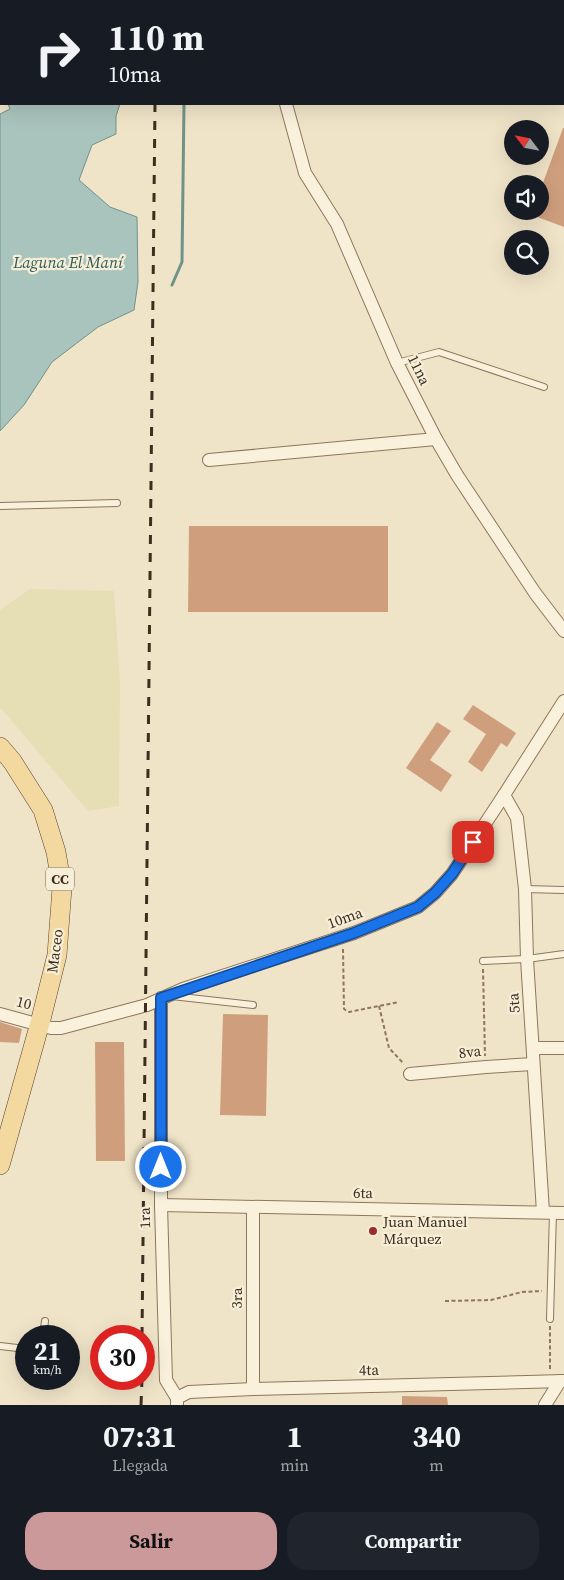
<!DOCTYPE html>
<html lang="es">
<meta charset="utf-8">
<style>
:root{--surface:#171b24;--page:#20242c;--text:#f1f3f6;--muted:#9ea1a6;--accent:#cc999b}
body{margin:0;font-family:"Source Serif 4",serif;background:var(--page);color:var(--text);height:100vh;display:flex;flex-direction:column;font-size:19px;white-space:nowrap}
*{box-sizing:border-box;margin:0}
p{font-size:16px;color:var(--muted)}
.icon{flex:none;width:28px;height:28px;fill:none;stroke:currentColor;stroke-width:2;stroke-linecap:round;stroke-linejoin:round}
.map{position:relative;height:1405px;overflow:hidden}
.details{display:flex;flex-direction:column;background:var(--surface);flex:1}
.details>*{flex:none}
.hud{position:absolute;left:0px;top:0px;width:565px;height:105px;box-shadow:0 5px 20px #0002;background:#171b24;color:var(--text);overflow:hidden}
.needle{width:32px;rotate:302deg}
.buttons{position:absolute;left:504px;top:120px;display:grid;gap:10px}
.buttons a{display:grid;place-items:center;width:45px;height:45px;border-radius:50%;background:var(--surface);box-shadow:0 5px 20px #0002;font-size:25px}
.speed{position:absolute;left:15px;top:1325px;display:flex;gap:10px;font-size:25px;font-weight:700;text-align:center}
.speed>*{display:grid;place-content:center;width:65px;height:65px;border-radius:50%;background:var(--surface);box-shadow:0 5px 20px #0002;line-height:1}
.speed small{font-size:12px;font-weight:400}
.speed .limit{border:8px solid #d22;background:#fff;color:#111}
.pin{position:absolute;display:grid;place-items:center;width:42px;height:42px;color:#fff;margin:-21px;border-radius:10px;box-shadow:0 2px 8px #0006}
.me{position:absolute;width:55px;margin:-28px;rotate:0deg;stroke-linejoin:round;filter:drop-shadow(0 0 4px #0008)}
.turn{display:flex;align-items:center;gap:18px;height:105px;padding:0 25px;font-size:22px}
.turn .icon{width:65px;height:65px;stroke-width:2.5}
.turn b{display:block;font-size:35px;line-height:42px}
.eta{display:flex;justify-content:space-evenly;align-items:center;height:85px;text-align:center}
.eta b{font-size:30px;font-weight:700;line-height:35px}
.cta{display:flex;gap:10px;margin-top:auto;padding:10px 25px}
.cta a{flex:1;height:58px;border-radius:20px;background:var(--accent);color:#111;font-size:20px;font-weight:700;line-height:58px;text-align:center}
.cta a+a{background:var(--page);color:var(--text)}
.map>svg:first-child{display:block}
.farmland{fill:#e6deb5}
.water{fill:#a9c4bc;stroke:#6f938a}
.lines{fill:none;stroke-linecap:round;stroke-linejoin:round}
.stream{stroke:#6f938a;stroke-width:3}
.building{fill:#cf9f7d}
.service-casing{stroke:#8d765c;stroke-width:8}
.minor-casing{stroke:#8d765c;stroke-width:14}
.primary-casing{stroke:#5b4430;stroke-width:20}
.path{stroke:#8d765c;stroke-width:2;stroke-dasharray:4 2.5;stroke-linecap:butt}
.service{stroke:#faf1dc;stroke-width:6}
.minor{stroke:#faf1dc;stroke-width:12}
.primary{stroke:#f3d9a0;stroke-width:19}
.rail{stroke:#3d2e20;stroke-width:3;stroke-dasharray:9 9;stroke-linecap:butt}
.route-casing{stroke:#114b97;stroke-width:12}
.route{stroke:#1a73e8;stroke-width:9}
.poi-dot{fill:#9e2a2b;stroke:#f7eed8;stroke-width:2}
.labels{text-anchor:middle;stroke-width:4.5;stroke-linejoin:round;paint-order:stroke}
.shield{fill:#f7eed8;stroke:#756857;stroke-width:1}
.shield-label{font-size:14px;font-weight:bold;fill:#3d2e20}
.street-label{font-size:15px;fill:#3d2e20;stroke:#f7eed8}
.poi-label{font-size:15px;fill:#3d2e20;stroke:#f7eed8;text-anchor:start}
.water-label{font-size:16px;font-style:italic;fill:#2f5d5a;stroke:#f7eed8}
</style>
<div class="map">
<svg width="564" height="1405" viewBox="0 0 564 1405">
<rect width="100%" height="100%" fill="#f0e4c8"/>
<!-- farmland -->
<polygon class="farmland" points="30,589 114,591 120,682 119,806 88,811 0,707 0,610"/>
<!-- water -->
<polygon class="water" points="8,104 120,104 116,116 116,134 92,145 79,180 110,207 137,217 138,282 134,310 98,327 52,362 24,405 0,431 0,114 10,109"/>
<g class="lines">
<!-- stream -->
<g class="stream">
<polyline points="186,1 187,0"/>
<polyline points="172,285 182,262 184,104"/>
</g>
</g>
<!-- building -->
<g class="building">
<polygon points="563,128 564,128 564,227 524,212 540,211 540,191"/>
<polygon points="189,526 388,526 388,612 188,612"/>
<polygon points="473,705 516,733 507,747 501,743 482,772 468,762 486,734 463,719"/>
<polygon points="437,722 451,731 430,760 452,775 441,792 406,768"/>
<polygon points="223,1014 268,1015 266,1116 220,1115"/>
<polygon points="0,1022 22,1029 19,1043 0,1042"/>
<polygon points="95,1042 124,1042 125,1161 96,1161"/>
<polygon points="402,1396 447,1397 448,1405 402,1405"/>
</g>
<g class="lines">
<defs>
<g id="service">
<polyline points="397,363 439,352 544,387"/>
<polyline points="0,506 117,503"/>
<polyline points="525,889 564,890"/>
<polyline points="483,961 527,959 564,954"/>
<polyline points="172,996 253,1005"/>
<polyline points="550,1319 553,1212"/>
<polyline points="43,1336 45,1321"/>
<polyline points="0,1346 26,1349"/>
</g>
<g id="minor">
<polyline points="257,0 257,1"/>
<polyline points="286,104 305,173 337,224 397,363 436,439 457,475 535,593 564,631"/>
<polyline points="209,460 436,439"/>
<polyline points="504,795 517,818 525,889 527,959 543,1212"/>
<polyline points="161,998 161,1205 166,1380 177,1398 177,1405"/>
<polyline points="0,1014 51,1028 61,1028 147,1005 183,989 354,933 418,907 435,893 452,874 504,795 564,701"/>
<polyline points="534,1048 564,1048"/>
<polyline points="410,1074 486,1067 533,1064"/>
<polyline points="161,1205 564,1213"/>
<polyline points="253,1207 253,1389"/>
<polyline points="177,1398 189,1392 253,1389 564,1381"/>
<polyline points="545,1405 560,1381"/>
</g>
<polyline id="primary" points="0,747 12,761 43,810 56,852 62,888 57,955 40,1023 0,1165"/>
</defs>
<!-- service casing -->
<use href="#service" class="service-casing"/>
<!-- minor casing -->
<use href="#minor" class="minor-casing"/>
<!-- primary casing -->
<use href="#primary" class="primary-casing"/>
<!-- path -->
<g class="path">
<polyline points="343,949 344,1009 349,1012 399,1002"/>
<polyline points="483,969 485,1056"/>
<polyline points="379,1006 389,1048 404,1064"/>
<polyline points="445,1301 491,1300 522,1292 542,1291"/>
<polyline points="550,1326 550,1371"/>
</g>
<!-- service -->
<use href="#service" class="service"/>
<!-- minor -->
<use href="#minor" class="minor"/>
<!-- primary -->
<use href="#primary" class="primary"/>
<!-- rail -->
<g class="rail">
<polyline points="156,1 156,0"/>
<polyline points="142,1336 155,104"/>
<polyline points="141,1405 142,1379"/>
</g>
</g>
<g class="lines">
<defs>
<polyline id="route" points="161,1167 161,998 354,933 418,907 435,893 452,874 473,842"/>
</defs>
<!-- route casing -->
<use href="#route" class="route-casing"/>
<!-- route -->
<use href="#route" class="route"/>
</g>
<!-- markers -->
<circle class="poi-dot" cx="373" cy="1231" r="5"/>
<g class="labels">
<!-- shield labels -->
<rect class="shield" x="46" y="867.5" width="28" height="23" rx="4"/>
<g class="shield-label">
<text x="60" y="884">CC</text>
</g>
<!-- street labels -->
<g class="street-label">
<text transform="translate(419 370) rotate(64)" y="5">11na</text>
<text transform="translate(345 918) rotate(-20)" y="5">10ma</text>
<text transform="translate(55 951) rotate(-82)" y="5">Maceo</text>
<text transform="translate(24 1003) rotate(14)" y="5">10</text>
<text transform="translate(514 1003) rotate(-94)" y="5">5ta</text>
<text transform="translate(470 1052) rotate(-6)" y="5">8va</text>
<text transform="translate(363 1193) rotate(1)" y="5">6ta</text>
<text transform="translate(145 1218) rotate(-92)" y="5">1ra</text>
<text transform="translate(237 1298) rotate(-90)" y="5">3ra</text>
<text transform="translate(369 1370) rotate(-1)" y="5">4ta</text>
</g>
<!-- poi labels -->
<g class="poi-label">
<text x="383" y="1227">Juan Manuel<tspan x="383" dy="17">Márquez</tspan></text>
</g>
<!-- water labels -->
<g class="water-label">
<text x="68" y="268">Laguna El Maní</text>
</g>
</g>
</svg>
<div class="buttons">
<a><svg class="needle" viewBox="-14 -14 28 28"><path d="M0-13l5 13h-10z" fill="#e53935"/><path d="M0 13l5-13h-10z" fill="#9ea1a6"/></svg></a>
<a><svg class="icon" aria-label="sound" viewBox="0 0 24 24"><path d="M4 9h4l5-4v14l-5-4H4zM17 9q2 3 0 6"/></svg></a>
<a><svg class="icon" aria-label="search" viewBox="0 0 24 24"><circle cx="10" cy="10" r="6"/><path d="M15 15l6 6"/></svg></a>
</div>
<div class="speed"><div>21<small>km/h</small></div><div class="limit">30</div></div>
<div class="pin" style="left:473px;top:842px;background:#d93025"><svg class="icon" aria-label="arrive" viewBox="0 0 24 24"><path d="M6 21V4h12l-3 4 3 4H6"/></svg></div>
<svg class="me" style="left:161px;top:1167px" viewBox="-20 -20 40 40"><circle r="17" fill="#1a73e8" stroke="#fff" stroke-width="3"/><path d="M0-11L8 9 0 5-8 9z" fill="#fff"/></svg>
<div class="hud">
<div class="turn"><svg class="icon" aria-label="right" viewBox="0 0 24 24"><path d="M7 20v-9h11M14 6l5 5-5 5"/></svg><div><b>110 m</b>10ma</div></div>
</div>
</div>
<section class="details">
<div class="eta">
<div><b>07:31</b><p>Llegada</p></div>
<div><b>1</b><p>min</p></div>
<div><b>340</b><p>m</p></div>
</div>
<div class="cta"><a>Salir</a><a>Compartir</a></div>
</section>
